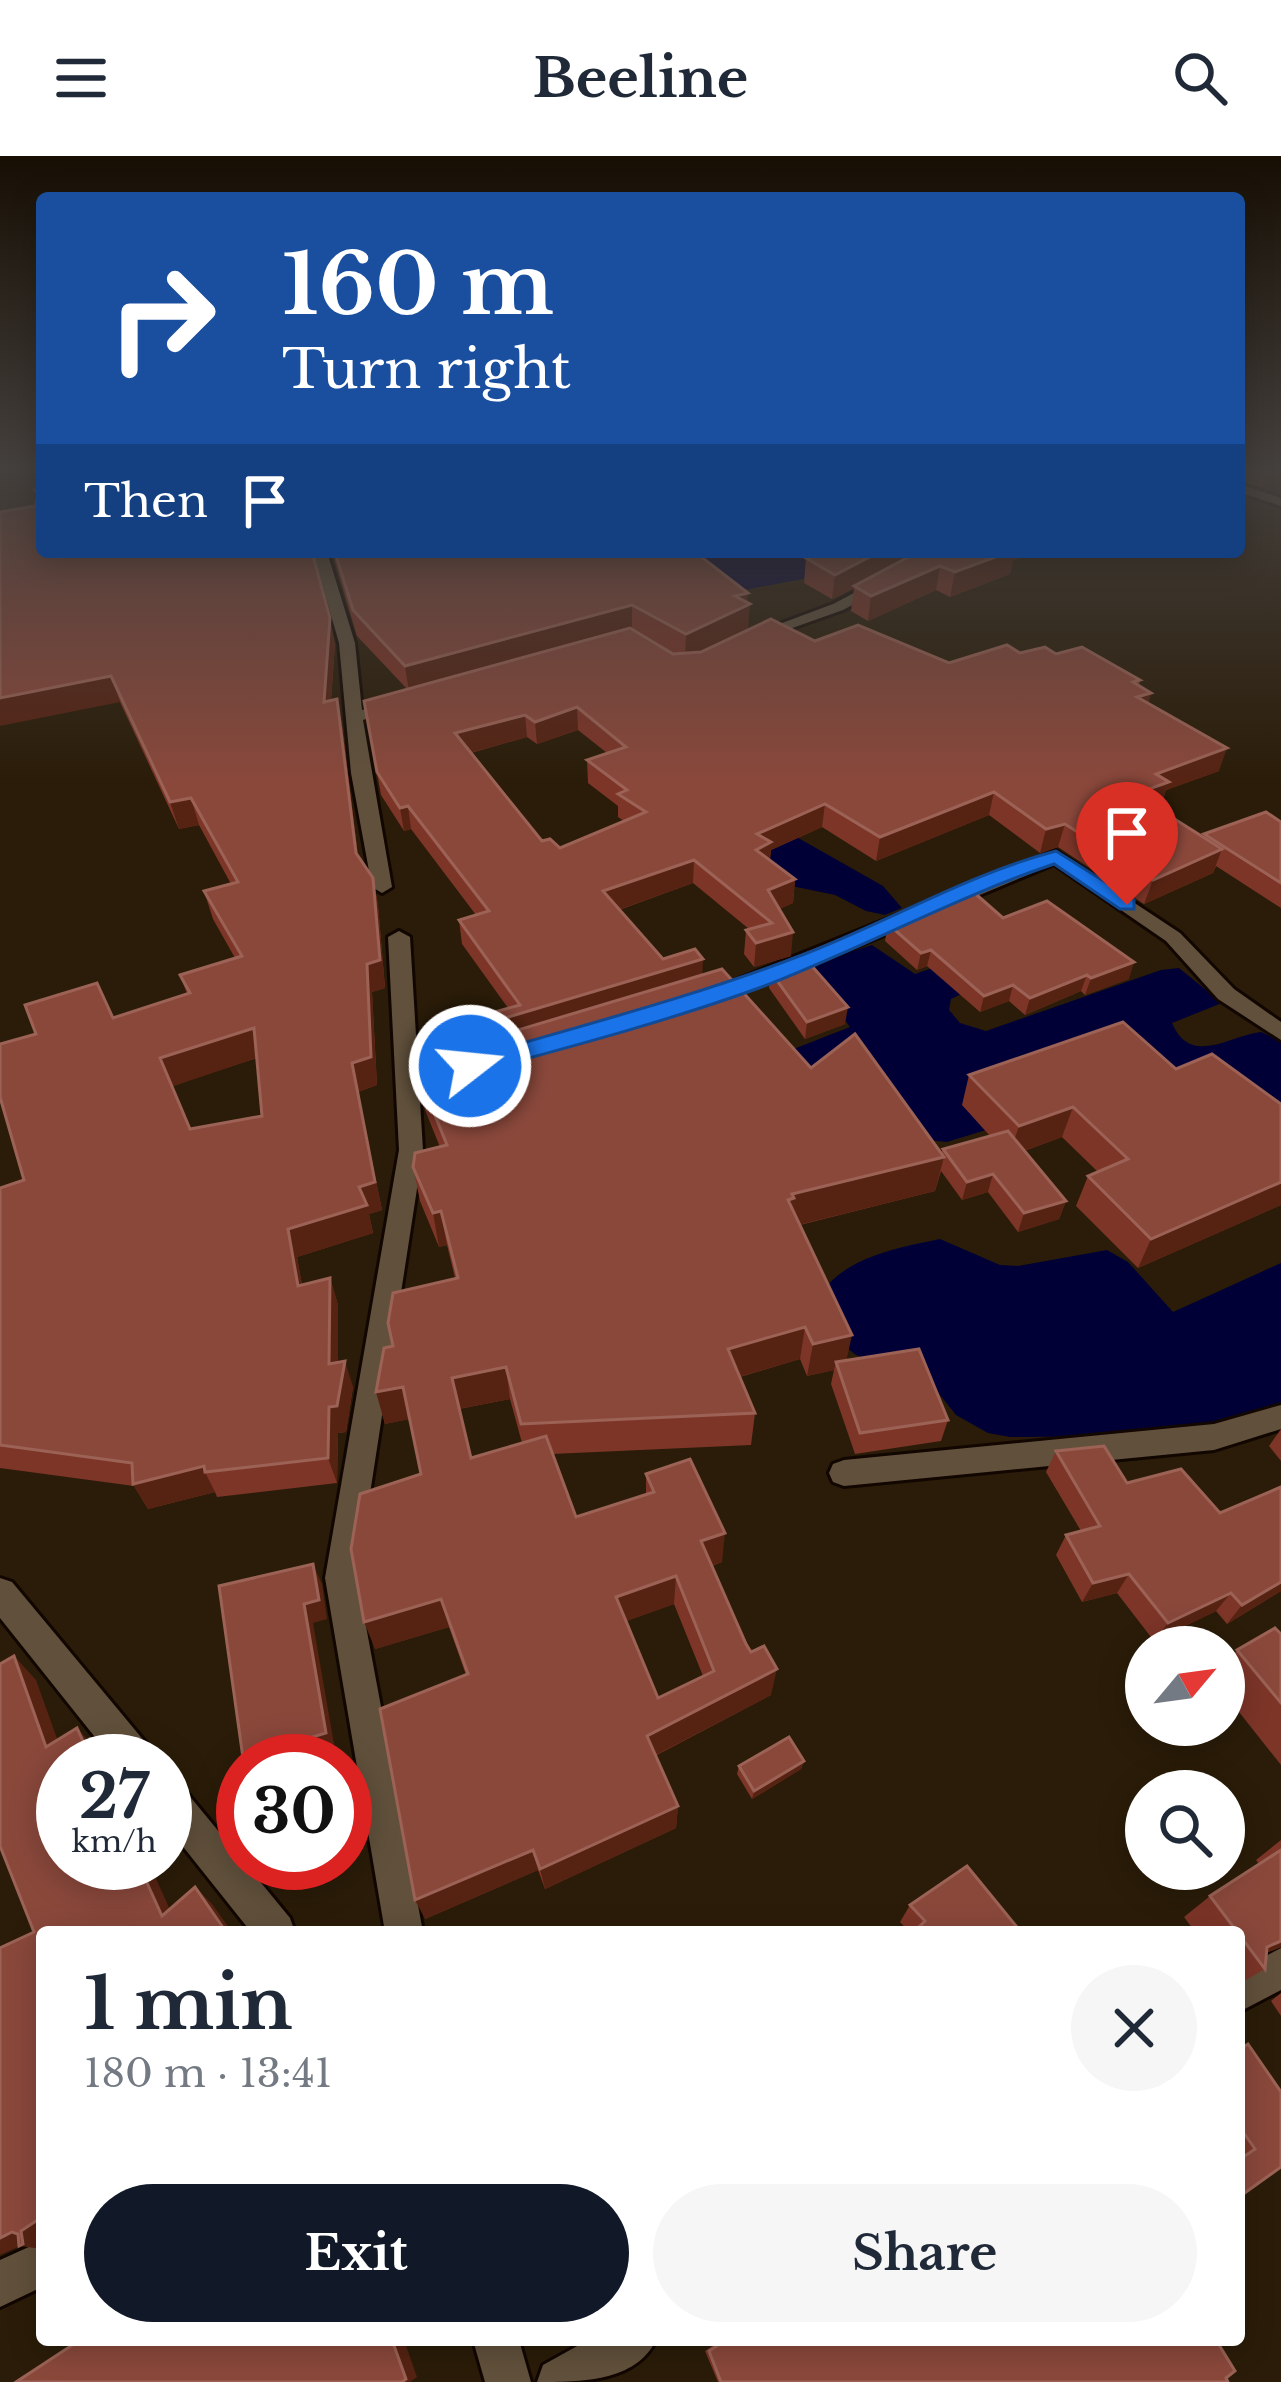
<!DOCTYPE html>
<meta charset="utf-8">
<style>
:root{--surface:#fff;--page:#f6f6f7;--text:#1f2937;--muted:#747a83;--accent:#111827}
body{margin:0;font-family:"Libre Baskerville",serif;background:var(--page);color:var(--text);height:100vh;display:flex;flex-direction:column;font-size:45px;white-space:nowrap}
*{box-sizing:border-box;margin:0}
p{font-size:39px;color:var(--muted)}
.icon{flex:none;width:66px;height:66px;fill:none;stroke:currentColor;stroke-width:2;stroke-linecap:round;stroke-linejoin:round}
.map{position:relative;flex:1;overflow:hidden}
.panel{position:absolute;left:36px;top:1770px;width:1209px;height:420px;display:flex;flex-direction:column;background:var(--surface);border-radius:12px;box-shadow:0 6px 30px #0003}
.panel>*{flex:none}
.banner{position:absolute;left:36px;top:36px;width:1209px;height:366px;border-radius:12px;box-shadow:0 6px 30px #0003;background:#1a4fa0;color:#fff;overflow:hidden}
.needle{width:78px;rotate:61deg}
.buttons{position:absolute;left:1125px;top:1470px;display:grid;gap:24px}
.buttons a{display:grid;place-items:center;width:120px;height:120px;border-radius:50%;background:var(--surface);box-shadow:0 6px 30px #0003;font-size:60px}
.speed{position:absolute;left:36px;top:1578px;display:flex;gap:24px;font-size:60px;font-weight:700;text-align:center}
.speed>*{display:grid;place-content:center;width:156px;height:156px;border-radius:50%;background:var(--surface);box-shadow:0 6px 30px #0003;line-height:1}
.speed small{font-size:30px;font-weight:400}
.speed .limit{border:18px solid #d22;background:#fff;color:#111}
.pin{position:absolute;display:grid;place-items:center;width:102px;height:102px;color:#fff;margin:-123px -51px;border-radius:50% 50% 50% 0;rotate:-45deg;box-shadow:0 0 12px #0007}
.pin .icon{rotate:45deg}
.me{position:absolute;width:132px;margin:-66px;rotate:74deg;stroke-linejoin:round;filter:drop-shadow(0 0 9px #0008)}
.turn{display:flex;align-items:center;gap:42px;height:252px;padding:0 48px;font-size:54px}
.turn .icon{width:156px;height:156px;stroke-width:2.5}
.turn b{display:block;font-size:84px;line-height:102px}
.then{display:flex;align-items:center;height:114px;padding:0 48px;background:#0003;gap:24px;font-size:45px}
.round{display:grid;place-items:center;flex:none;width:126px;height:126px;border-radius:63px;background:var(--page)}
.headline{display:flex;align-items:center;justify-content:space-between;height:204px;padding:0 48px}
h1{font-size:72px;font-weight:700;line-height:90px}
.cta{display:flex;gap:24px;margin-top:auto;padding:24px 48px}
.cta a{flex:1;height:138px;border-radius:72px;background:var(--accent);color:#fff;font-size:48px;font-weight:700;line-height:138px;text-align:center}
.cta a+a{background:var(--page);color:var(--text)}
header{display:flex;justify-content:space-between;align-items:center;height:156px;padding:0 48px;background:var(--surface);font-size:54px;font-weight:700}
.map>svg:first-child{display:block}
.water{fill:#000036}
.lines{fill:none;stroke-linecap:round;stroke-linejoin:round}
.minor-casing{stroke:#120600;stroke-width:6}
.minor{fill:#61513c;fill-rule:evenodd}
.wall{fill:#7d3528;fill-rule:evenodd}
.shaded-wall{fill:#562313}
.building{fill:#8a483b;stroke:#9b6255;stroke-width:3;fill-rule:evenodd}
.route{fill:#1a73e8;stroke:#114b97;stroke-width:3}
</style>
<header><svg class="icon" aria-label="menu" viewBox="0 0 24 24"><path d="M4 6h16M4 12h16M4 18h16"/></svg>Beeline<svg class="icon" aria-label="search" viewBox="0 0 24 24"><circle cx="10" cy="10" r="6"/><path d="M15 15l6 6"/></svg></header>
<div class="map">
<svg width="1281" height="2226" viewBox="0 0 1281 2226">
<rect width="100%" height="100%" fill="#2a1c08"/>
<!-- water -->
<g class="water">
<polygon points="677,396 801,396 820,412 813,421 739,435"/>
<polygon points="793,679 883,730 902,752 885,759 866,755 835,739 777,727 731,682"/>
<path d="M872 789 915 818 955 804 978 830 951 843 949 854 960 867 986 875 1161 814 1179 812 1222 847 1172 867C1191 911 1228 880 1261 876L1281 885V985L1012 966 947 986 928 984 786 896 850 871 810 816 824 804Z"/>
<path d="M940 1083 1000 1109 1018 1110 1107 1094 1128 1106 1173 1156 1281 1107V1252L1207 1271 1147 1280 1010 1281 988 1277 956 1259 929 1225 856 1199 846 1191 823 1135C847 1101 901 1091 940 1083Z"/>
</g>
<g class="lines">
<defs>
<g id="minor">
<polygon points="1239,328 1281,342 1281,350 1239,336"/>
<polygon points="313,396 327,396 355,487 362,554 400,544 408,549 363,564 392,731 382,737 372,731 351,617 339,487"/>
<polygon points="932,396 950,396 843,454 756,485 742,482 833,448"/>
<polygon points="1056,695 1180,777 1234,833 1281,866 1281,884 1218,843 1166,785 1054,708 800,814 703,849 692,842"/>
<polygon points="399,775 410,781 423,994 357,1422 423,1776 385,1776 325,1422 399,994 388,781"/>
<polygon points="1281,1249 1281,1273 1214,1294 844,1330 833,1326 829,1317 833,1308 844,1304 1214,1268"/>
<polygon points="0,1422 12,1426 150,1592 155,1605 114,1605 0,1462"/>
<polygon points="165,1621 178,1626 290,1762 295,1776 251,1776 165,1668"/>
<polygon points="1281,1792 1281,1834 1239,1856 1239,1814"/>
<polygon points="42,2085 42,2131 0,2151 0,2104"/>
<polygon points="473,2184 519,2184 531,2226 485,2226"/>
<path d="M588 2184H656C636 2226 580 2226 537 2226L543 2209Z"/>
</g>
</defs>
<!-- minor casing -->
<use href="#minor" class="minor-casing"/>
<!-- minor -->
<use href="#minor" class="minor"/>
</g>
<!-- wall -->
<g class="wall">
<polygon points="1239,314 1281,314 1281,326 1262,331 1239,325"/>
<path d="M35 334 335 488 331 544 337 543 342 569 358 700 373 722 378 749 385 832 372 836 377 929 358 936 382 1054 369 1058 373 1077 297 1101 302 1129 330 1122 338 1149V1206L353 1231 346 1276 338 1277 337 1327 217 1341 215 1336 148 1353 134 1330 0 1312V1032L24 1024 113 862 187 838 180 819 235 802 213 763 204 735 231 728 199 669 179 673 120 546 35 350 38 341ZM257 902 262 960 190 973 172 930Z"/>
<path d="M332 396H695L747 446 748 473 699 497 815 485 949 507 1020 497 1056 498 1140 524 1139 530 1151 537 1148 547 1219 615 1166 634 1161 649 1156 651 1203 681 1204 678 1281 666V752L1216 710 1213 717 1144 748 1058 691 1040 697 989 659 876 705 822 671 771 694 770 704 795 723 793 747 779 753 791 800 754 811 744 798 746 774 749 773 693 727 619 754 663 803 703 819 811 912 941 997 943 993 990 980 962 949 969 919 1176 913 1281 948V1049L1138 1112 1076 1050 1088 1020 1098 1016 1062 981 1024 995 1066 1045 1059 1063 1018 1076 988 1036 962 1044 941 1015 935 1035 800 1069 847 1204 948 1264 941 1285 855 1298 831 1228 834 1214 807 1220 800 1203 740 1221 755 1257 751 1289 552 1298 576 1361 646 1339V1318L722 1406 712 1410 771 1539 655 1600 678 1650 676 1672 545 1733 538 1714 425 1763 466 1519 449 1471 375 1493 421 1318 409 1263 385 1268 376 1236 393 1190 455 1122 447 1089 439 1091 420 1045 413 1011 440 991 425 954 419 920 483 884 480 860 508 852 462 788 459 764 476 759 411 673 404 675 381 639 364 545 407 533 357 480ZM578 574 607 597 587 604 588 627 618 650V661L624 665 560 692 542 685 471 597 527 581 537 588ZM510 1243 522 1287 471 1302 459 1253ZM674 1448 703 1520 658 1542 626 1465Z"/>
<polygon points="816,396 1035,396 1013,404 1010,418 950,441 936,434 868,465 851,455 854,432 832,443 804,427 806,402 820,398"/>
<polygon points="935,748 1003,762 1129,823 1085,839 1081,835 1025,859 1009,845 980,856 927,810 917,814 885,785 888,768 934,752"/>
<polygon points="770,815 845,868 805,883 769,832"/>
<polygon points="1281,1273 1281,1305 1269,1290"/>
<polygon points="1056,1295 1127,1327 1281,1435 1227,1468 1216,1455 1154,1485 1117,1437 1082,1446 1056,1399 1066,1379 1081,1375 1046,1316"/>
<polygon points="1281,1478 1281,1609 1224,1537 1224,1509 1237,1494"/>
<polygon points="804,1605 801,1613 752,1643 737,1618 739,1610"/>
<polygon points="1281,1684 1281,1791 1266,1797 1265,1813 1239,1828 1239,1776 1195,1776 1184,1761 1210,1740 1259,1708 1256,1704"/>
<polygon points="910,1749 1021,1776 909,1776 900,1766"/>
<polygon points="1281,1837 1281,1860 1271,1845"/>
<polygon points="1248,1888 1281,1936 1239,2041 1239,1893"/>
<polygon points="721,2184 1216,2184 1228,2226 718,2226 705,2195"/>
</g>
<!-- shaded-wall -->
<g class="shaded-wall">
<polygon points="1268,314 1281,314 1281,326 1262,331"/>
<polygon points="879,396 922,396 832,443 835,419"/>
<polygon points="996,396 1035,396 1013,404 1010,418 950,441 955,416"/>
<polygon points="940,410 936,434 868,465 871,440"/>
<polygon points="748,437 747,449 750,448 748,473 685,503 686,478 735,440"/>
<polygon points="632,449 632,475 409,536 405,510"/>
<polygon points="330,462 335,488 329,572 324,546"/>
<polygon points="111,520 120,546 0,570 0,542"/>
<polygon points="1151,537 1144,559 1137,541"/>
<polygon points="337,543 342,569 361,725 356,697"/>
<polygon points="577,551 578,574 537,588 535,566"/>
<polygon points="525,559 527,581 458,600 455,577"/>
<polygon points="1227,592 1219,615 1166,634 1161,649 1127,661 1135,638 1156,618"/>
<polygon points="994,636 989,659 876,705 880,681"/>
<polygon points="191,642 199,669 179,673 170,646"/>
<polygon points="825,648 822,671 771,694 769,710 754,717 757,678"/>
<polygon points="408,650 411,673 404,675 400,652"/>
<polygon points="1065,668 1058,691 1040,697 1046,673"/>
<polygon points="1222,693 1213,717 1144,748 1153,724"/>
<polygon points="694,704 693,727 604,759 603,735"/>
<polygon points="373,722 378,749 385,832 372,836 377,929 358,936 382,1054 369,1058 373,1077 297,1101 307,1157 298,1130 288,1073 359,1031 352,907 367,808"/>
<polygon points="795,723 793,747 766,758 768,734"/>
<polygon points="793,776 791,800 754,811 756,787"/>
<polygon points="931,794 927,810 917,814 921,797"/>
<polygon points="703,803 702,827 488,892 485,868"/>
<polygon points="1134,806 1129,823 1085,839 1091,822"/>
<polygon points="1087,819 1081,835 1025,859 1030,842"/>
<polygon points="1013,829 1009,845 980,856 984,840"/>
<polygon points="848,851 845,868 805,883 807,866"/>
<polygon points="254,872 262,900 171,931 160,902"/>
<polygon points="1073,951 1062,981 1009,1000 1019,970"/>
<polygon points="944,1001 935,1035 790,1071 788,1044 792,1038"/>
<polygon points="993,1018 988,1036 962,1044 967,1026"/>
<polygon points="1281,1026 1281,1049 1138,1112 1151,1083"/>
<polygon points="1066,1045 1059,1063 1018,1076 1024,1057"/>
<polygon points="441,1055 447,1089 439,1091 433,1057"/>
<polygon points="330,1122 338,1149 338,1234 329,1208"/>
<polygon points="805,1171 800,1203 725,1225 728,1193"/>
<polygon points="852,1179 845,1211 836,1206 834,1214 807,1220 813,1188"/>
<polygon points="345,1205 353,1231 346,1276 338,1277 337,1327 328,1302 329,1251"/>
<polygon points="506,1211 510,1243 458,1253 452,1222"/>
<polygon points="403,1231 410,1263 385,1268 376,1236"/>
<polygon points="204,1310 205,1316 215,1336 148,1353 133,1328"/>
<polygon points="725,1377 722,1406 699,1414 701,1385"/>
<polygon points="313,1408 322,1428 327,1463 313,1467 335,1594 298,1605 245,1605 243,1602 304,1448"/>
<polygon points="1129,1418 1117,1437 1082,1446 1093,1427"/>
<polygon points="676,1420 674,1448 616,1469 616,1441"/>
<polygon points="1281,1426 1281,1435 1227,1468 1242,1449"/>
<polygon points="1231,1437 1216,1455 1154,1485 1168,1467"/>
<polygon points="441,1443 449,1471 375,1493 364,1466"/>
<polygon points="14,1500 36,1524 65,1605 46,1591"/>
<polygon points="777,1513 771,1539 646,1604 647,1580"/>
<polygon points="77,1572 97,1594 102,1605 92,1605"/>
<polygon points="804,1605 801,1613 752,1643 754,1635"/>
<polygon points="678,1650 676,1672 545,1733 540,1713"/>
<polygon points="533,1694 538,1714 425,1763 415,1744"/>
<polygon points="138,1707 149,1707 180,1776 162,1760"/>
<polygon points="195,1731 212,1748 232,1776 226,1776"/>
<polygon points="1281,1785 1281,1791 1256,1801 1267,1791"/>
<polygon points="42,2061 42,2093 20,2090 0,2099 0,2082 21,2075"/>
<polygon points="392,2184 404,2184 417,2221 410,2226 402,2226"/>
</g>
<!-- building -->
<g class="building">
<path d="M42 333V396H312L330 462 324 546 337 543 356 697 373 722 380 804 367 808 371 901 352 907 375 1026 359 1031 367 1049 288 1073 298 1130 330 1122 329 1208 345 1205 337 1250 329 1251 328 1302 205 1316 204 1310 133 1328 132 1307 0 1289V1032L24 1024 0 941V888L36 878 25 849 97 827 113 862 190 837 180 819 242 800 204 735 238 726 191 642 170 646 111 520 0 542V356L35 350 39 338 35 334ZM254 872 262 960 190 973 160 902Z"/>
<polygon points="335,396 695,396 748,437 735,440 750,448 686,478 632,449 405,510 353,454"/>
<polygon points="830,396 879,396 835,419 806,402"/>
<polygon points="918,396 1009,396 955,416 940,410 871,440 854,430"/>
<path d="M771 463 815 485 858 469 949 507 1007 489 1020 497 1045 491 1056 498 1082 491 1140 524 1133 526 1151 537 1137 541 1227 592 1156 618 1169 626 1135 638 1222 693 1153 724 1065 668 1046 673 994 636 880 681 825 648 757 678 771 686 756 694 795 723 768 734 793 776 756 787 746 774 772 767 694 704 603 735 663 803 695 793 703 803 485 868 480 860 520 849 459 764 489 755 408 650 400 652 377 616 364 545 630 472 673 498 701 496ZM577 551 626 591 587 604 627 634 618 638 646 656 560 692 550 683 542 685 455 577 525 559 535 566Z"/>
<polygon points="1266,656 1281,666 1281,727 1204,678"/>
<polygon points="970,733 1003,762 1047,745 1134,806 1091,822 1087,819 1030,842 1013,829 984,840 931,794 921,797 888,768 938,751 935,748"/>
<polygon points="804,801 848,851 807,866 770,815"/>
<path d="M722 813 811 912 855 878 944 1001 792 1038 794 1042 788 1044 852 1179 813 1188 805 1171 728 1193 755 1257 521 1268 506 1211 452 1222 471 1302 546 1280 576 1361 654 1336 646 1318 690 1303 725 1377 701 1385 746 1488 751 1496 764 1490 777 1513 647 1580 678 1650 540 1713 533 1694 415 1744 380 1553 468 1518 441 1443 364 1466 351 1393 360 1338 421 1318 403 1231 376 1236 384 1192 393 1190 388 1167 393 1137 458 1122 441 1055 433 1057 413 1011 415 997 447 989 419 920 418 904ZM676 1420 714 1515 658 1542 616 1441Z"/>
<polygon points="1123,866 1176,913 1212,898 1281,948 1281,1026 1151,1083 1088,1020 1128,1003 1073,951 1019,970 969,919"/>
<polygon points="1008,975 1066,1045 1024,1057 993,1018 967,1026 943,993"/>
<polygon points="919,1193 948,1264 860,1277 836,1206"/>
<polygon points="1104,1290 1127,1327 1181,1313 1220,1357 1281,1331 1281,1426 1242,1449 1231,1437 1168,1467 1129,1418 1093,1427 1066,1379 1100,1370 1056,1295"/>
<polygon points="313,1408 319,1444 304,1448 326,1577 243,1602 219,1430"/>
<polygon points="1275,1472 1281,1478 1281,1547 1237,1494"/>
<polygon points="14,1500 46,1591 77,1572 92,1605 63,1605 63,1707 138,1707 162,1760 195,1731 226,1776 42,1776 42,2061 21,2075 23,2088 19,2090 18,2078 12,2076 0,2082 0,1792 34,1776 0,1690 0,1508"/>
<polygon points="789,1581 804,1605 754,1635 739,1610"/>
<polygon points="1281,1694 1281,1785 1267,1791 1265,1813 1210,1740"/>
<polygon points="967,1710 1021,1776 914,1776 925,1765 910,1749"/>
<polygon points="1248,1888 1281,1936 1281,2011 1239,2041 1239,2004 1255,1993 1239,1970 1239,1894"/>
<polygon points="80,2184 392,2184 406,2223 402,2226 16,2226"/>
<polygon points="726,2184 1216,2184 1235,2215 1226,2222 1228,2226 721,2226 709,2195"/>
</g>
<!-- sky -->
<linearGradient id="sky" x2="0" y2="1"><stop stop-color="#170f04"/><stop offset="0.5" stop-color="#44403d"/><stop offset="1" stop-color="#44403d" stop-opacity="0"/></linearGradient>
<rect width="1281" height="626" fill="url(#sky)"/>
<!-- route -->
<path class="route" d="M1056 695 1134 744V753H1120L1054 708C953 742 859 794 759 832 665 866 566 892 470 918L458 910 461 905C575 871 691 842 802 799 888 766 968 718 1056 695Z"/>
</svg>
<div class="buttons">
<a><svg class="needle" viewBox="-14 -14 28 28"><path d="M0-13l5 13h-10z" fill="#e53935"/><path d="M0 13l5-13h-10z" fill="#747a83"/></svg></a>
<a><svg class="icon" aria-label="search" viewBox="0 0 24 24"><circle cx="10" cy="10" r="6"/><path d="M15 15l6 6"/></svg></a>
</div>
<div class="speed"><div>27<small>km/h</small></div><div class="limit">30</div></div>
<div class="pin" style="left:1127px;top:749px;background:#d93025"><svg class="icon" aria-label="arrive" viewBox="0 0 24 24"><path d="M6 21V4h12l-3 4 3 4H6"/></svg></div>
<svg class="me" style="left:470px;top:910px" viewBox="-20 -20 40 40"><circle r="17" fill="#1a73e8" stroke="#fff" stroke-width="3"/><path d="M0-11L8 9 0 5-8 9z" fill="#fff"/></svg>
<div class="banner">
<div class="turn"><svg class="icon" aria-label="right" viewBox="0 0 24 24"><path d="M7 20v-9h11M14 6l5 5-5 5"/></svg><div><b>160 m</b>Turn right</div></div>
<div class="then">Then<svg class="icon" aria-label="arrive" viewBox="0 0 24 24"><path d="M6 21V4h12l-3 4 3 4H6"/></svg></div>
</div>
<section class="panel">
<div class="headline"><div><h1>1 min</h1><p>180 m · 13:41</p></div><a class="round"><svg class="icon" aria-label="close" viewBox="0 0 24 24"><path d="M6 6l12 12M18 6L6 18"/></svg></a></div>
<div class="cta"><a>Exit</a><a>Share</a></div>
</section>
</div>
